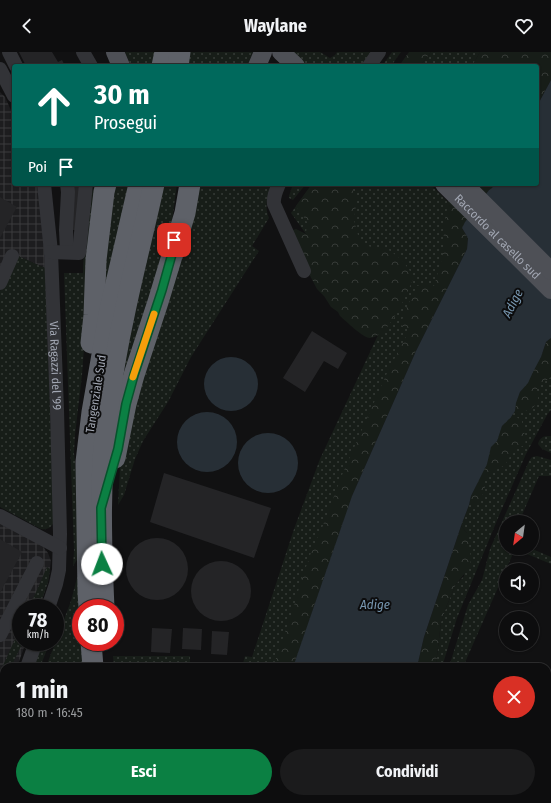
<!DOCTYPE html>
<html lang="it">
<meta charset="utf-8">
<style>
:root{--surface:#0d0d0e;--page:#1b1b1c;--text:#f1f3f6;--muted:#9a9c9e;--line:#2d2d2e;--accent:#0b8043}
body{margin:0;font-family:"Fira Sans Condensed",sans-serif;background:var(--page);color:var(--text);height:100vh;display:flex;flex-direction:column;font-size:15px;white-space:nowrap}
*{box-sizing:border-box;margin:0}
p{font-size:13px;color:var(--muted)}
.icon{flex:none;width:22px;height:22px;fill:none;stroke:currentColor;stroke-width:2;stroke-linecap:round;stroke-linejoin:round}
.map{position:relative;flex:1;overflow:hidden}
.drawer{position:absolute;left:0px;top:611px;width:551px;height:140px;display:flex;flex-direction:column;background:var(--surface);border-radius:12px 12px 0 0;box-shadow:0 1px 3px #0004,0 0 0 1px var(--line)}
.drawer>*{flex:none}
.hud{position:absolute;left:12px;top:12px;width:527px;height:122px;border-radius:4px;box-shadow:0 1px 3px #0004,0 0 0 1px var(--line);background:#00695c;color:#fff;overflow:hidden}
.needle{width:26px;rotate:209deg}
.tools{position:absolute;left:499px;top:463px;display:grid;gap:8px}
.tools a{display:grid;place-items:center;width:40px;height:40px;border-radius:50%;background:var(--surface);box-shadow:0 1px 3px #0004,0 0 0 1px var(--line);font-size:20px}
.speed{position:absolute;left:12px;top:547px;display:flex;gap:8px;font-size:20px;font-weight:700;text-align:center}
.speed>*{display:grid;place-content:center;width:52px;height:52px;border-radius:50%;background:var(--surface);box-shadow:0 1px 3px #0004,0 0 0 1px var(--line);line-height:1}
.speed small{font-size:10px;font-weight:400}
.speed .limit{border:6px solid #d22;background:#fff;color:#111}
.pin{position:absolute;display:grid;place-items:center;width:34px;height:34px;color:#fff;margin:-17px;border-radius:8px;box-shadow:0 2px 6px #0006}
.me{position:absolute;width:44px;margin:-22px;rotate:358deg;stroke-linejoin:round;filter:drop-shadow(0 0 3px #0008)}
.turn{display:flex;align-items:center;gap:14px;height:84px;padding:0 16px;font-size:18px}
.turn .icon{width:52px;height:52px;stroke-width:2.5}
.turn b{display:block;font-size:28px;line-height:34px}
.then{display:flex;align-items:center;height:38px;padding:0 16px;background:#0003;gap:8px;font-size:15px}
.round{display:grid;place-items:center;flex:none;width:42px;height:42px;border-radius:21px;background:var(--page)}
.head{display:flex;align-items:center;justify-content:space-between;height:68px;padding:0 16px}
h1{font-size:24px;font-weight:700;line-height:30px}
.button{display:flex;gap:8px;margin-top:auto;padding:8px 16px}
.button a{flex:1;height:46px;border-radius:24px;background:var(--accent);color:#fff;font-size:16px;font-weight:700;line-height:46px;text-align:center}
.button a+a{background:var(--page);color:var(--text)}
header{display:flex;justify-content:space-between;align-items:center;height:52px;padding:0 16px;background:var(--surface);font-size:18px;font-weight:700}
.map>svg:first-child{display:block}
.industrial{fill:url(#industrial-grid)}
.grass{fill:url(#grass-dots)}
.forest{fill:url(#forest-crowns)}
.water{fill:#272f36}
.building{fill:#242426}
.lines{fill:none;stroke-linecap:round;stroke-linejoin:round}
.minor{stroke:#323337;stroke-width:14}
.major{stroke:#4e5056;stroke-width:18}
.highway{stroke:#5e6168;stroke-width:21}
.route-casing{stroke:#07532c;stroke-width:10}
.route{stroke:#0b8043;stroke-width:7}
.slow{stroke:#f59e0b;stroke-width:7}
.labels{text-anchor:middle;stroke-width:4;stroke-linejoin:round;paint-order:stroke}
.street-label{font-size:12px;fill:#a2a7b3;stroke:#0c0c0d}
.water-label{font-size:13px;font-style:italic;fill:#7796af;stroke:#0c0c0d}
</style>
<header><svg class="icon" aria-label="back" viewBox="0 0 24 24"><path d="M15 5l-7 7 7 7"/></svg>Waylane<svg class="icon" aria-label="heart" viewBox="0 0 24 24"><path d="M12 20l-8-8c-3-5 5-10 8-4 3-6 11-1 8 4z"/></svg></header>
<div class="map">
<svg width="551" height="751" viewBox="0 0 551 751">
<defs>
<pattern id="industrial-grid" width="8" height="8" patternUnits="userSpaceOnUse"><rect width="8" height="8" fill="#1d1d1f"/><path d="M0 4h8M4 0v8" fill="none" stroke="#3b3b3d"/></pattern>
<pattern id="grass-dots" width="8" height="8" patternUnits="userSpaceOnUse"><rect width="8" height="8" fill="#171d18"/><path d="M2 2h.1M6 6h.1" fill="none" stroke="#363b37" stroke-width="1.8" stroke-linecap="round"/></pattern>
<pattern id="forest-crowns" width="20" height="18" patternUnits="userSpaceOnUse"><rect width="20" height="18" fill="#171d18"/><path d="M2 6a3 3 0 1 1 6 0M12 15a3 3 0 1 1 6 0" fill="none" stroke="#363b37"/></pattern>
</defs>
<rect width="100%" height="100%" fill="#111112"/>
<!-- industrial -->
<g class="industrial">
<polygon points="0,40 5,45 14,65 14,132 37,132 42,162 45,216 9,200 0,220"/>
<polygon points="0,470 41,492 48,501 51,509 48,530 39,556 21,556 21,590 26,590 17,615 4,615 4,651 0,662"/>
</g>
<!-- grass -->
<g class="grass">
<polygon points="125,0 157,0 155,14 131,14"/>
<polygon points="190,0 253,0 247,14 187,14"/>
<polygon points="288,0 320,0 330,6 335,3 337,0 374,0 364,14 303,14"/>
<polygon points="392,0 401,0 391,14 382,14"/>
<polygon points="431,0 480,0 472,14 420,14"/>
<polygon points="111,132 129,132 98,264"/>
<polygon points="163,132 177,132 172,169 121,345 122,310"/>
<path d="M196 132H274C267 143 264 154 269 166L252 194 259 199 257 202 191 305 168 350 143 389 135 407 124 443 118 453 120 416 132 353Z"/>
<polygon points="293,132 306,132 293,148 289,146 289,144"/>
<polygon points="312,132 430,132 448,150 465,170 352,444 293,615 242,615 245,604 252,605 294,477 320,407 378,283 291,161"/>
<path d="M94 135H96L82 323 75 383 74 401 78 435 80 503 73 514 74 498 64 221H83C83 200 86 180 89 159 90 151 91 142 94 135Z"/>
<path d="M16 203 45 216 54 470C51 476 47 478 41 477L0 455V239Z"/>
<polygon points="551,286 551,358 547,363 526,402 498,466 457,566 442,615 433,615 436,612 441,570 447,553 456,532 464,524 467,481 461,474 491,395"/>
<path d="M546 384H551V401L542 397 538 392C539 388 541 385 546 384Z"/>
<polygon points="537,404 551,408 551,424 539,424 519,470 506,470 506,496 530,496 551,505 551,512 515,497 463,615 449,615 468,553 482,528 490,497 529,409 532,405"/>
<polygon points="47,515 50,517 48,530 40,553 38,556 29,556"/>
<polygon points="79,518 81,556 81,590 83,610 81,615 46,615 71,549"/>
<polygon points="21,574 21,590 23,590 11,615 4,615 4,631 0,640 0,620"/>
<polygon points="42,590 50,590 40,615 34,615"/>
<polygon points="113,604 190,604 190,615 114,615"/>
<polygon points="200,747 263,747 262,751 200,751"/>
</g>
<!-- forest -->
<g class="forest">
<polygon points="409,0 431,0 420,14 399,14"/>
<polygon points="480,0 551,0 551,28 537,54 537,14 472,14"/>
<path d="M312 132H352L353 140 357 146 354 168 358 183 361 189 368 194 375 196 384 195 393 201 402 208 412 222 413 227C407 242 389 285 370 286 363 286 346 269 340 264L338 260 331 255 324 244 317 237 307 218 291 180 293 178 296 177 306 182 307 170 296 154Z"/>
<polygon points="456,132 495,132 493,136 489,138 465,170 462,176 468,186 467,197 416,299 352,444 293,615 273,615 294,554 301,529 313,495 322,476 342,423 387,321 410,277 406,277 401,273 404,261 417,234 426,231 434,234 443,203 444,177 448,150"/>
<path d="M551 286V325L540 333 537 336C540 345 538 355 528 358 525 360 519 359 515 359L516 351 520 340 528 331 532 320 541 305 546 290Z"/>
<path d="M511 365H516L522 368C522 377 527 384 525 393L518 396 508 407 506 412 500 416 489 421 485 428V440L475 451 469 453 471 444 487 412 491 395 497 389 502 374Z"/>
<polygon points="461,474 467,481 471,506 470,515 456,532 447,553 441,570 436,612 433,615 417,615 424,585"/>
</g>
<!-- water -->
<g class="water">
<polygon points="551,28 551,286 546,290 541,305 533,320 528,331 520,340 516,351 515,359 511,365 502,374 497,389 491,395 487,412 471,444 469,453 461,474 424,585 417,615 293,615 352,444 416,299 467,197 468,186 462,176 465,170 489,138 492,136 495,132 537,132 537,54"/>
<circle cx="231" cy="332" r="27"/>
<circle cx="207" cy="390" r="30"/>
<circle cx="268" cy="411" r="30"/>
<polygon points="263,747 384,747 383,751 262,751"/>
</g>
<!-- building -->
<g class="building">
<polygon points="19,0 52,0 58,10 62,8 65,14 26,14"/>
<polygon points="71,132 80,132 75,178 71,178"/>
<polygon points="0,145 17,155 0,186"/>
<polygon points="312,279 347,301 338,317 324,309 305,340 283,326"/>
<polygon points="164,421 271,456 254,506 150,470"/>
<circle cx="157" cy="517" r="31"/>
<polygon points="0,487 22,500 0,541"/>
<circle cx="221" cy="539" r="30"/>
<polygon points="152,576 172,577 170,601 151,600"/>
<polygon points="183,576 202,577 201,598 182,597"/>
<polygon points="212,579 229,580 227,603 211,602"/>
</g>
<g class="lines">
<!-- minor -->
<g class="minor">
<polyline points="9,0 16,14"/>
<polyline points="83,0 91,14"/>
<polyline points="369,14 379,0"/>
<polyline points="0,17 14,44"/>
<path id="s1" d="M44 132 51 200 57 357 60 482 59 518 56 532 48 556"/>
<polyline points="67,132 68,140 66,178 67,200"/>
<path d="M279 132C276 139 273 145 274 152L304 219"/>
<polyline points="51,200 79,201 86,132"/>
<polyline points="0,231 12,204"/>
<polyline points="0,464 60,496"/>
<polyline points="0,583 37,511"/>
<polyline points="27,615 36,590"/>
<polyline points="0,690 4,679"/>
<polyline points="78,747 79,751"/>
<polyline points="148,747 148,751"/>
<polyline points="161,747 162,751"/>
<polyline points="193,747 193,751"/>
<polyline points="15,751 17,747"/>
</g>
<!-- major -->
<g class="major">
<polyline points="115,0 121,14"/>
<polyline points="281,0 296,14"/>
<polyline points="257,14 263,0"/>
<path id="s2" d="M444 132 551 238"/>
<polyline points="464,132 551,219"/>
</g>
<!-- highway -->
<g class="highway">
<polyline points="162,14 165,0"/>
<polyline points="178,14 180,0"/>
<polyline points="91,291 94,263 96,208 104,140 106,132"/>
<polyline points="115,406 126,352 134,323 158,250 185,161 190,132"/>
<polyline points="89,556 88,540 86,410 92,360 110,257 139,132"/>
<path d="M104 556C101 490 99 423 108 357 112 324 118 291 125 259 134 216 145 174 154 132"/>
<polyline points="91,590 93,615"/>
<polyline points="91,747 91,751"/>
<polyline points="127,747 128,751"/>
</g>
</g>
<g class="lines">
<defs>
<polyline id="route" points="102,512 101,456 118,397 126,352 134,323 162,238 172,202 174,188"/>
</defs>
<!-- route casing -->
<use href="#route" class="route-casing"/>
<!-- route -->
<use href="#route" class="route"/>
<!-- slow -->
<polyline class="slow" points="133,325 154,262"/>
</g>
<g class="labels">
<!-- street labels -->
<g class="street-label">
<text dy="4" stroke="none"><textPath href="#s2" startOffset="75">Raccordo al casello sud</textPath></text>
<text dy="4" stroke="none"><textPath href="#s1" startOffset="182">Via Ragazzi del '99</textPath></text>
<text transform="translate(96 342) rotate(-81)" y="4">Tangenziale Sud</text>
</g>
<!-- water labels -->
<g class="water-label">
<text transform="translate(512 251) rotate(-63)" y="5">Adige</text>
<text x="375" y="557">Adige</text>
</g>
</g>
</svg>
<div class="tools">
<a><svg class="needle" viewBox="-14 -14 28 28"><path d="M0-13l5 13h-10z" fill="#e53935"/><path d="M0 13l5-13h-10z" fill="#9a9c9e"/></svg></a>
<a><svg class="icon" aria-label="sound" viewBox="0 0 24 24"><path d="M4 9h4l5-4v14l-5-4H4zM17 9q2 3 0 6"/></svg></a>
<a><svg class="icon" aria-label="search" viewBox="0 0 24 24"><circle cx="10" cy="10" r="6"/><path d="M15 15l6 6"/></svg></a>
</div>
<div class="speed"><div>78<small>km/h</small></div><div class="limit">80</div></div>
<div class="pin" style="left:174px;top:188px;background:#d93025"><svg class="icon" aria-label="arrive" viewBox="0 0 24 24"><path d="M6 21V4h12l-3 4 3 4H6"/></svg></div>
<svg class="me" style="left:102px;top:512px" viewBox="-20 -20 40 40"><circle r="19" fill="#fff"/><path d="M0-13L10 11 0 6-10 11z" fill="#0b8043"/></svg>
<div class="hud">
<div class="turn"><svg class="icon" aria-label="ahead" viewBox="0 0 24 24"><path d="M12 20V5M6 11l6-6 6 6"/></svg><div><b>30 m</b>Prosegui</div></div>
<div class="then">Poi<svg class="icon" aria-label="arrive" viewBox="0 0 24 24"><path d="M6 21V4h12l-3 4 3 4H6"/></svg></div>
</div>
<section class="drawer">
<div class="head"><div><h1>1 min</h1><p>180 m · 16:45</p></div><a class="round" style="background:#d93025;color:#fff"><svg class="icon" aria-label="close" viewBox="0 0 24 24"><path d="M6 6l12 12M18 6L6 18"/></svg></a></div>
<div class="button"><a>Esci</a><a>Condividi</a></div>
</section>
</div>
